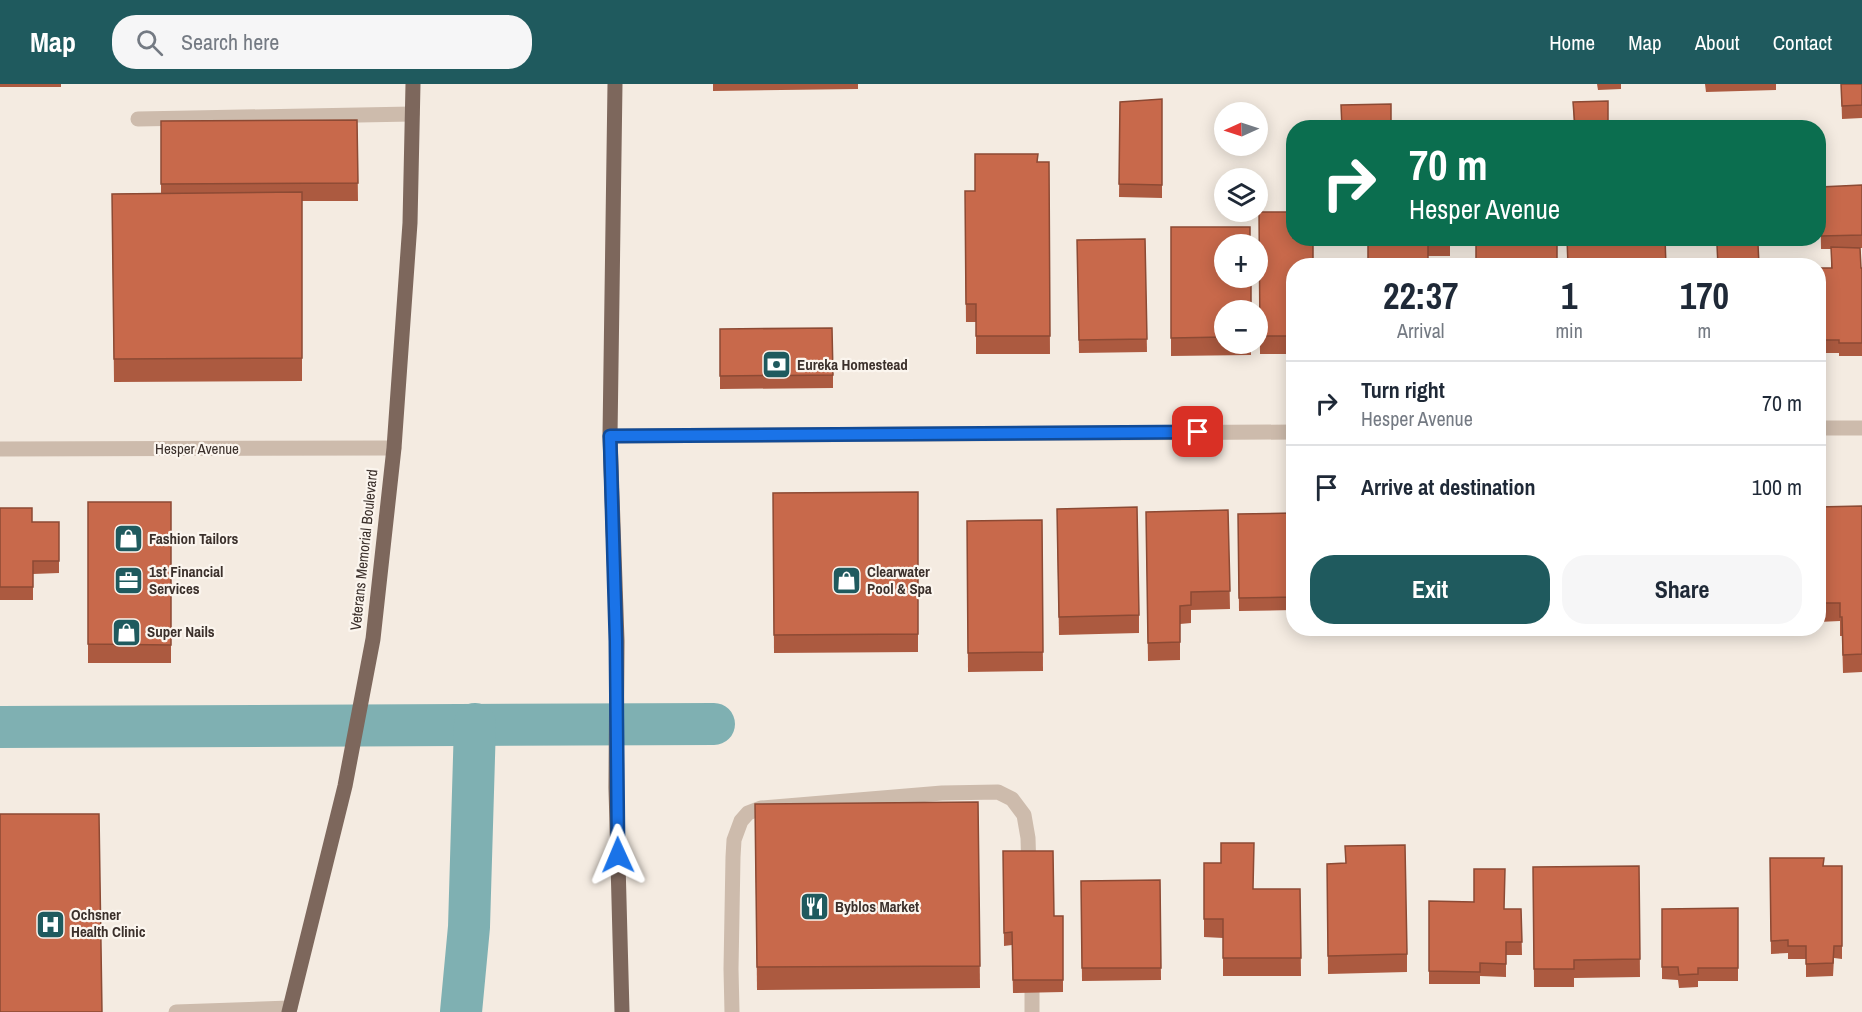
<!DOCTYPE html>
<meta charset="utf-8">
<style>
:root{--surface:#fff;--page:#f6f6f7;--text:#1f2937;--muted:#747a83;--line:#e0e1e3;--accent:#1f5a5e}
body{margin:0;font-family:"Archivo Narrow",sans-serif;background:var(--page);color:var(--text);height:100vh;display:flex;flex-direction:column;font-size:22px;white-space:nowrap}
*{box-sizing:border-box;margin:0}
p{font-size:20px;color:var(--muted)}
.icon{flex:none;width:33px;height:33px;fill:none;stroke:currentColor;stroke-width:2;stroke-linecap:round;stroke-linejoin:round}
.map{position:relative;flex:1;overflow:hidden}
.sheet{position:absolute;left:1286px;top:174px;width:540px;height:378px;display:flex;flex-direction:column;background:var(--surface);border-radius:24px;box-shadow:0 3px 15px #0003}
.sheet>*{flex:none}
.banner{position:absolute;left:1286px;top:36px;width:540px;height:126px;border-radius:24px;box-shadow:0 3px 15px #0003;background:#0b6e4f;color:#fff;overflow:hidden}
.needle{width:39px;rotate:267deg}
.tools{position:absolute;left:1214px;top:18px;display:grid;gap:12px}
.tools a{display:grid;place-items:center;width:54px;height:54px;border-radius:50%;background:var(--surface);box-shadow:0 3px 15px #0003;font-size:30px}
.pin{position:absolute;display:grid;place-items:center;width:51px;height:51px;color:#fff;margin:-26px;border-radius:12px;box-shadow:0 3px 9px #0006}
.me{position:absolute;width:66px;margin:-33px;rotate:359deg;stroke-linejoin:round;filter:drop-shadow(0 0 4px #0008)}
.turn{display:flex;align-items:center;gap:21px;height:126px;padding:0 24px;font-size:27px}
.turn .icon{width:78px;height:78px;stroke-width:2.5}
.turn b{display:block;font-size:42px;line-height:51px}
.eta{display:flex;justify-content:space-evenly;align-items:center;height:102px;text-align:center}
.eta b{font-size:36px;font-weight:700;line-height:42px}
.cta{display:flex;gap:12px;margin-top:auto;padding:12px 24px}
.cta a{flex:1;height:69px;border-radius:24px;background:var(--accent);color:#fff;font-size:24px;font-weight:700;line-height:69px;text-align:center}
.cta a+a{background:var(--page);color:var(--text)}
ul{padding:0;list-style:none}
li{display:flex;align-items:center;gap:18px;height:84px;padding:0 24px;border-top:2px solid var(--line)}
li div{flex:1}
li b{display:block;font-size:22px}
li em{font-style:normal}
header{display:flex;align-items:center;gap:36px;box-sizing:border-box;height:84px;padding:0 30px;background:var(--accent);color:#fff}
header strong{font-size:28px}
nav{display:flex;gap:33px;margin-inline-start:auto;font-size:21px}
.search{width:420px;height:54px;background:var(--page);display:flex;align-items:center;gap:15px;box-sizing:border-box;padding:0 21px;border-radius:24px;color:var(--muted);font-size:22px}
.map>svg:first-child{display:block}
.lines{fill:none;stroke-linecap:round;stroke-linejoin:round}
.canal{stroke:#7fb0b2;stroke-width:42}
.service{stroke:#cdbbac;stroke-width:15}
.minor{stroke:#cdbbac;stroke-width:15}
.primary{stroke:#7d675c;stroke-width:15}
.wall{fill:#ac5a40}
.building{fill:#c8694b;stroke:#8c4a34;stroke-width:1.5}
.route-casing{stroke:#114b97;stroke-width:15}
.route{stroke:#1a73e8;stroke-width:10}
.labels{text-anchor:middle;stroke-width:4.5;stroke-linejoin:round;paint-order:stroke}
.poi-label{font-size:15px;font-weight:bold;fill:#3b302b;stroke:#fbf5ee;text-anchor:start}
.street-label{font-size:15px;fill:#3b302b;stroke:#fbf5ee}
</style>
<header>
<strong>Map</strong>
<div class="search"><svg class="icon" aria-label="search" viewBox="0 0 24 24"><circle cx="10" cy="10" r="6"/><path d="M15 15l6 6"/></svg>Search here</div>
<nav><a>Home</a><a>Map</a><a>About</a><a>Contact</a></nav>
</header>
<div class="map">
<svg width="1862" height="928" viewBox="0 0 1862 928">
<rect width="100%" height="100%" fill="#f4ebe1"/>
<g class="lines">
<!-- canal -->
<g class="canal">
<polyline points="0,643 714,640"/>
<polyline points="461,928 469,843 475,640"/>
</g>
<!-- service -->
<g class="service">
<polyline points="138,35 412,30"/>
<polyline points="176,928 290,924"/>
<polyline points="732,928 731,885 733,773 734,756 741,737 748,729 761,724 942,709 998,708 1012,715 1024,731 1028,754 1029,787"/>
<polyline points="1032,928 1032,889"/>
</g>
<!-- minor -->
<g class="minor">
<polyline points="1818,344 1862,344"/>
<polyline points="610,352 1293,348"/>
<polyline points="0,365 394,364"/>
</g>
<!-- primary -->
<g class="primary">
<polyline points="615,0 610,352 617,557 616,704 622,928"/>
<polyline points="289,928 345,702 373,555 394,364 410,139 413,0"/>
</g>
</g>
<!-- wall -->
<g class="wall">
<rect x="0" y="0" width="61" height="3"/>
<polygon points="713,0 858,0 858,5 713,7"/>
<polygon points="1597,0 1621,0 1621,5 1598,6"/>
<polygon points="1705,0 1776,0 1776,6 1706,8"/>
<polygon points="1841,0 1862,0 1862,34 1842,35"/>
<polygon points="1162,15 1162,114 1119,113 1120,18"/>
<polygon points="1608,17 1608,44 1574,44 1573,18"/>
<polygon points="357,36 358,117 302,117 302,297 114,298 112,110 161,109 161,37"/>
<polygon points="1038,78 1049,78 1050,270 976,270 976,238 966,238 965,125 975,107"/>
<polygon points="1862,101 1862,164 1860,164 1861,184 1862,184 1862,272 1839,272 1839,269 1818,269 1818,184 1831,184 1831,165 1821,165 1820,103"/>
<polygon points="1259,128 1293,182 1293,270 1260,270"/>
<polygon points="1171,143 1224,226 1224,260 1251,260 1251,271 1171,272"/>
<polygon points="1368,154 1450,154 1450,172 1428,172"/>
<polygon points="1145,155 1147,268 1079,269 1077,156"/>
<polygon points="720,245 833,291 833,304 720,305"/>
<polygon points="918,408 918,568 774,569 773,409"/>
<rect x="88" y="418" width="83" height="161"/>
<polygon points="1862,422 1862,588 1843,589 1842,552 1840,552 1840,537 1818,538 1818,423"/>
<polygon points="0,424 32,438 59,438 59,489 33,490 33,516 0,516"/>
<polygon points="1228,426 1230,525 1191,526 1191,539 1180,540 1180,576 1148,577 1146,428"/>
<polygon points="1293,429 1293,526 1239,527 1238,430"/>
<polygon points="1042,436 1043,587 968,588 967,437"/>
<polygon points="1057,443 1139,531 1139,549 1059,551"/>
<polygon points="978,718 980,904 757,906 755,720"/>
<polygon points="1003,767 1054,832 1063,832 1063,908 1013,909 1012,861 1004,862"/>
<polygon points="1770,774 1824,782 1842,782 1842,875 1834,874 1833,892 1806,893 1806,875 1788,875 1788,869 1771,870"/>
<polygon points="1204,779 1254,805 1300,805 1301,892 1223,892 1223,854 1204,853"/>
<polygon points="1327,780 1407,870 1407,888 1328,890"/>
<polygon points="1639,782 1640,893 1574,894 1574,903 1534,903 1533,783"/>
<polygon points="1160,796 1161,896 1082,897 1081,797"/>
<polygon points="1429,817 1474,818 1504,825 1521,825 1522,871 1506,871 1506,893 1480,892 1480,900 1429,900"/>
<polygon points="1738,824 1738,897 1698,897 1698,903 1679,904 1678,896 1662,895 1662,825"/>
</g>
<!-- building -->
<g class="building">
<polygon points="1841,0 1862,0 1862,21 1842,22"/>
<polygon points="1162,15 1162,101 1119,100 1120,18"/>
<polygon points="1608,17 1608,41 1575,43 1573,18"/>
<polygon points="1391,20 1391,44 1342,44 1341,21"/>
<polygon points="357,36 358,99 161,100 161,37"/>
<polygon points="1692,37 1716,37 1716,44 1693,44"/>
<polygon points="975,70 1038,70 1037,78 1049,78 1050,252 976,252 976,220 966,220 965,107 975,107"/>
<polygon points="1862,101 1862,151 1821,152 1820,103"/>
<polygon points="302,108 302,274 114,275 112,110"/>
<polygon points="1259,128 1293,128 1293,154 1313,154 1313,180 1337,180 1337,182 1293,182 1293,252 1260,252"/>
<polygon points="1171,143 1250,143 1250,160 1224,160 1224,194 1251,194 1251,226 1224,226 1224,253 1171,254"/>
<rect x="1368" y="154" width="60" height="28"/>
<rect x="1476" y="154" width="81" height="28"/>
<polygon points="1567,154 1665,154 1666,182 1568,182"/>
<polygon points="1145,155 1147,255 1079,256 1077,156"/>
<polygon points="1758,160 1759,181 1778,182 1718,182 1717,161"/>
<polygon points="1831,163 1860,164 1861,184 1862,184 1862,259 1839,259 1839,256 1818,256 1818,184 1832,184"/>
<polygon points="832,244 833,291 720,292 720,245"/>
<polygon points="918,408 918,550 774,551 773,409"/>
<polygon points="88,418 171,418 171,561 88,560"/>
<polygon points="1862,422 1862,570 1843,571 1842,533 1840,533 1840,519 1818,519 1818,423"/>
<polygon points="1137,423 1139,531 1059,533 1057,425"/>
<polygon points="0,424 32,424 32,438 59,438 59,477 33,477 33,503 0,503"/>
<polygon points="1228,426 1230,507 1191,508 1191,521 1180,522 1180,558 1148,559 1146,428"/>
<polygon points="1293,429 1293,513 1239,514 1238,430"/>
<polygon points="1042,436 1043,568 968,569 967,437"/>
<polygon points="978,718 980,882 757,883 755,720"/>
<polygon points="0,730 99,730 102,928 0,928"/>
<polygon points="1221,759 1254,759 1253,805 1300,805 1301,874 1223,874 1223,835 1204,835 1204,779 1221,779"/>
<polygon points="1405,761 1407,870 1328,872 1327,780 1346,779 1345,762"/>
<polygon points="1003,767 1053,767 1054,832 1063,832 1063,896 1013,896 1012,848 1004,849"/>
<polygon points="1770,774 1824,774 1823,782 1842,782 1842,862 1834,862 1833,879 1806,880 1806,862 1788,862 1788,856 1771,857"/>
<polygon points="1639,782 1640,875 1574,876 1574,885 1534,885 1533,783"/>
<polygon points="1474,785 1505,785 1504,825 1521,825 1522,858 1506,858 1506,880 1480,879 1480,888 1429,887 1429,817 1474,818"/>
<polygon points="1160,796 1161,884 1082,884 1081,797"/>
<polygon points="1738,824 1738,884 1698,884 1698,890 1679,891 1678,883 1662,883 1662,825"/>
</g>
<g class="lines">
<defs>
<polyline id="route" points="618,771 616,557 610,352 1198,348"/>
</defs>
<!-- route casing -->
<use href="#route" class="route-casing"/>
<!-- route -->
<use href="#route" class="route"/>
</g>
<!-- icons -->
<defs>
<symbol id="bank-square" viewBox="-11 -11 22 22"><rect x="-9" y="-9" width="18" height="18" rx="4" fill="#1f5a5e" stroke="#fbf5ee"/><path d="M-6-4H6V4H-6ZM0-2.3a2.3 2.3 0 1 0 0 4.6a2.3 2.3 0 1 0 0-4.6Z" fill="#fff"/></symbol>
<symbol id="shop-square" viewBox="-11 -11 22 22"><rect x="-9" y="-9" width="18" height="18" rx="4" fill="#1f5a5e" stroke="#fbf5ee"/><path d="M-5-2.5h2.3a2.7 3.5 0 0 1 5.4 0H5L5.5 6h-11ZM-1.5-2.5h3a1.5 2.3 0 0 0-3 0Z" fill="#fff"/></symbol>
<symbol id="office-square" viewBox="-11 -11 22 22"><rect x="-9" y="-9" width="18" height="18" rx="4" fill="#1f5a5e" stroke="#fbf5ee"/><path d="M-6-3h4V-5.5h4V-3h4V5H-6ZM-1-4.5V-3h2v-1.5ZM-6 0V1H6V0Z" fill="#fff"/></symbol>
<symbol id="restaurant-square" viewBox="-11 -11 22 22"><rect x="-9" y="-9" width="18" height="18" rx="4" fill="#1f5a5e" stroke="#fbf5ee"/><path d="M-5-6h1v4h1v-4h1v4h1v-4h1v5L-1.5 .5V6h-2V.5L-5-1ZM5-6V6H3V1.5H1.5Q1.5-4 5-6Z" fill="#fff"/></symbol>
<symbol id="hospital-square" viewBox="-11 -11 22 22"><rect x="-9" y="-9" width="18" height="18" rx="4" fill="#1f5a5e" stroke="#fbf5ee"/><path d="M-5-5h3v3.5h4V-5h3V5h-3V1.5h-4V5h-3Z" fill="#fff"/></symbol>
</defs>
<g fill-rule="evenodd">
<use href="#bank-square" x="760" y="264" width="33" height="33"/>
<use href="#shop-square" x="112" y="438" width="33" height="33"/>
<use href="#office-square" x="112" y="480" width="33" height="33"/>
<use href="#shop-square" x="830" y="480" width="33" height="33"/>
<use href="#shop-square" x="110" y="532" width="33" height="33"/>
<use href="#restaurant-square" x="798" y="806" width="33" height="33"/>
<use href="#hospital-square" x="34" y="824" width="33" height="33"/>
</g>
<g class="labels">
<!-- poi labels -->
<g class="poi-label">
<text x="797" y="286">Eureka Homestead</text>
<text x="149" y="460">Fashion Tailors</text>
<text x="149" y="493">1st Financial<tspan x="149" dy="17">Services</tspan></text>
<text x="867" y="493">Clearwater<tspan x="867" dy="17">Pool &amp; Spa</tspan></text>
<text x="147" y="553">Super Nails</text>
<text x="835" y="828">Byblos Market</text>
<text x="71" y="836">Ochsner<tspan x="71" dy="17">Health Clinic</tspan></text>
</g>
<!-- street labels -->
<g class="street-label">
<text x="197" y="370">Hesper Avenue</text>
<text transform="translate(364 466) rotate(-84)" y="5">Veterans Memorial Boulevard</text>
</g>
</g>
</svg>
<div class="tools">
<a><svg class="needle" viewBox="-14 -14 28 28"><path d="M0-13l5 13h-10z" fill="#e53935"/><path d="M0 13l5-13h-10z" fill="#747a83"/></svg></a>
<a><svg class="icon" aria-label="layers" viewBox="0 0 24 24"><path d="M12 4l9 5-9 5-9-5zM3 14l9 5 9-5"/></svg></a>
<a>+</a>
<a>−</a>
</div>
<div class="pin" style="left:1198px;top:348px;background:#d93025"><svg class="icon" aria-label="arrive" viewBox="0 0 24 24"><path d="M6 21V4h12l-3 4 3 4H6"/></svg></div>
<svg class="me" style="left:618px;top:771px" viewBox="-20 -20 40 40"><path d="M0-17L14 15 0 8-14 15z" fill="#1a73e8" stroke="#fff" stroke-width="4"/></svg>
<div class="banner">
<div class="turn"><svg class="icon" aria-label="right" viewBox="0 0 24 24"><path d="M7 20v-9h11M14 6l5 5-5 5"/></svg><div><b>70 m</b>Hesper Avenue</div></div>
</div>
<section class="sheet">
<div class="eta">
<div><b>22:37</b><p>Arrival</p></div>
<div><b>1</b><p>min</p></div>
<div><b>170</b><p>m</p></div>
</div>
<ul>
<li><svg class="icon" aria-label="right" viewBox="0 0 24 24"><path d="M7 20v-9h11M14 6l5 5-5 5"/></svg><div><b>Turn right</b><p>Hesper Avenue</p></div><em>70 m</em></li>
<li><svg class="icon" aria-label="arrive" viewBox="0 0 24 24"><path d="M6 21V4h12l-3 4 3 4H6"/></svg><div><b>Arrive at destination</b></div><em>100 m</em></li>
</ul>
<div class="cta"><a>Exit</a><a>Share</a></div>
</section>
</div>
